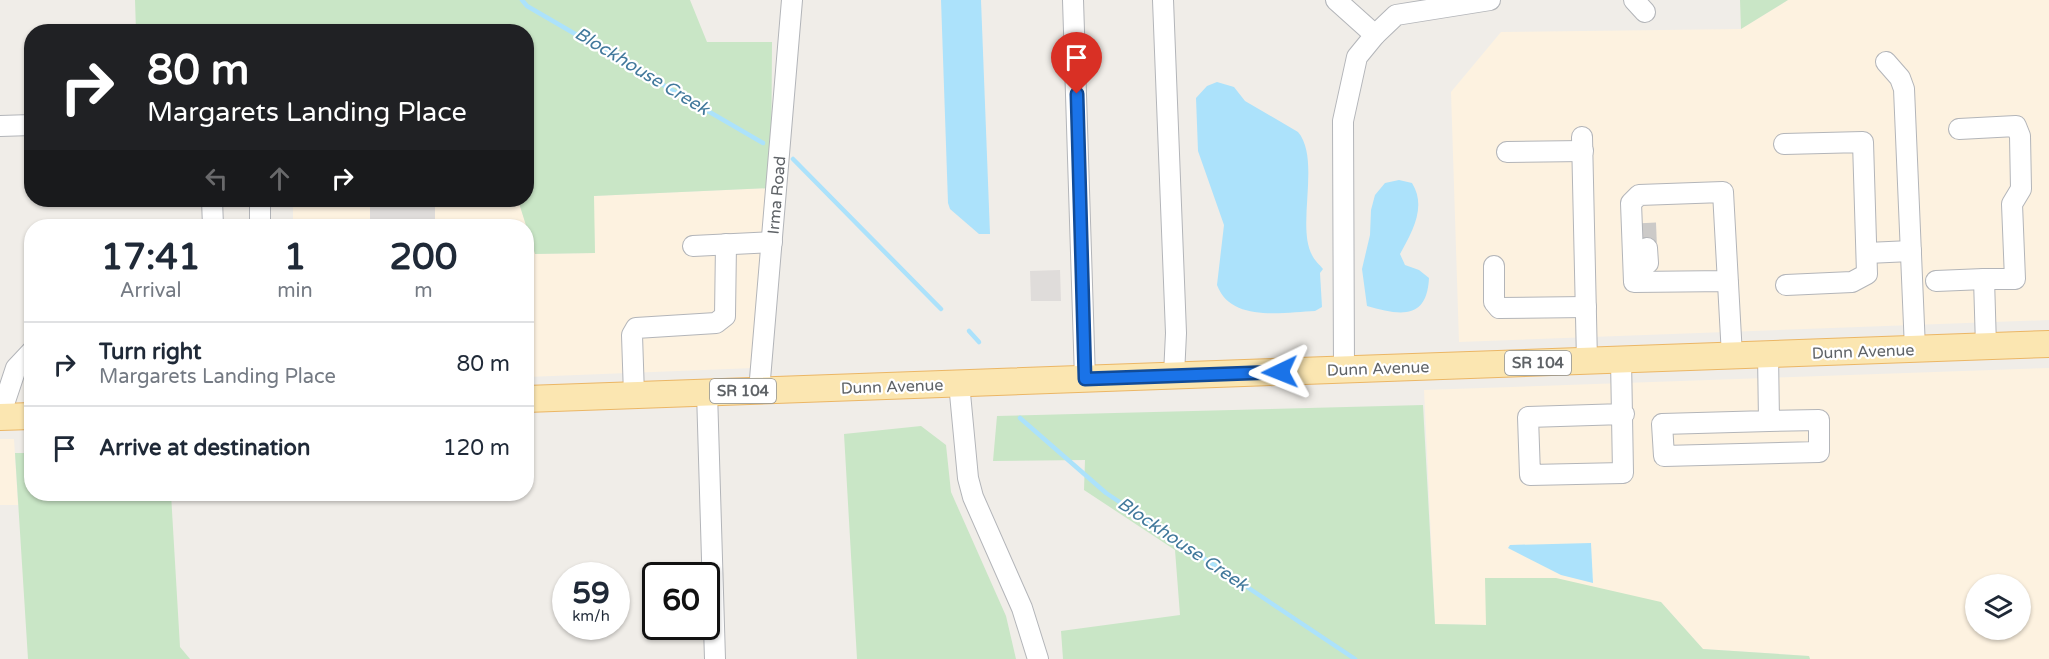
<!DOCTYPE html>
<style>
:root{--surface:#fff;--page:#f6f6f7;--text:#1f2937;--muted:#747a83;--line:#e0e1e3}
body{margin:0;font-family:"Varela Round",sans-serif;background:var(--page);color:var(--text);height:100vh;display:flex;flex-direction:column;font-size:22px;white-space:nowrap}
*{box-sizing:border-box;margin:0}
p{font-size:20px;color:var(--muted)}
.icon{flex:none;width:33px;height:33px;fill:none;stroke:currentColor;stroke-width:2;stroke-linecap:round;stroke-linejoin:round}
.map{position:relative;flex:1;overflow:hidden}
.side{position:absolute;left:24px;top:219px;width:510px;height:282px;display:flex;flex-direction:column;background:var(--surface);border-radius:24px;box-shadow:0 2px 4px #0004}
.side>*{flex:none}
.top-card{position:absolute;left:24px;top:24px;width:510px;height:183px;border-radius:24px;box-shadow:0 2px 4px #0004;background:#202124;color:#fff;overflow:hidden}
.fabs{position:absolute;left:1965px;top:574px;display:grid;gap:12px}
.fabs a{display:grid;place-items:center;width:66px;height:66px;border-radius:50%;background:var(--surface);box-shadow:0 2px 4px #0004;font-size:30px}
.speed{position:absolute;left:552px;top:562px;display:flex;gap:12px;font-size:30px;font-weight:700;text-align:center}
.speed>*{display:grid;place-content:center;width:78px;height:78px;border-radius:50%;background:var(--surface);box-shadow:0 2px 4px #0004;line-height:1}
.speed small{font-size:15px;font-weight:400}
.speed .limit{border:3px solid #111;border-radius:9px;background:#fff;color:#111}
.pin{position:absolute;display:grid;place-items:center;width:51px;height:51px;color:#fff;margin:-62px -26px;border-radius:50% 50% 50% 0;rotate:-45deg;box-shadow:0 0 6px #0007}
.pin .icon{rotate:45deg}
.me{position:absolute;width:66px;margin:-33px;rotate:268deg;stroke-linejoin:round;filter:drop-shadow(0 0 4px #0008)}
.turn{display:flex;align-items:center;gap:21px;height:126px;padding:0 24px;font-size:27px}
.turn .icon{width:78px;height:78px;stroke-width:2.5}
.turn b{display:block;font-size:42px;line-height:51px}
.lanes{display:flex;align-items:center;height:57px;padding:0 24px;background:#0003;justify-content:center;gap:30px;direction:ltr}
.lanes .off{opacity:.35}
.eta{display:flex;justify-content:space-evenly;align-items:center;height:102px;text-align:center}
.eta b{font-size:36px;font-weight:700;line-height:42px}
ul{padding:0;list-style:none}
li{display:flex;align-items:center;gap:18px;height:84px;padding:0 24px;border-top:2px solid var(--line)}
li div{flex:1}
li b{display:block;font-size:22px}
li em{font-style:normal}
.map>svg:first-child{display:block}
.commercial{fill:#fdf2e0;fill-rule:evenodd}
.industrial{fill:#dfdcda}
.green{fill:#c9e6c6}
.water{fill:#ace2fb}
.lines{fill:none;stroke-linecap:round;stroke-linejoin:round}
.stream{stroke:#ace2fb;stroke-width:4.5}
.minor-tunnel{stroke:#cccac8;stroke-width:20;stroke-dasharray:20 10;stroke-linecap:butt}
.minor-casing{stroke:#b3b5b9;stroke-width:22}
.major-casing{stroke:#ebb665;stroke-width:28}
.minor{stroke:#fff;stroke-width:20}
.major{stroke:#fbe6b1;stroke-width:26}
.route-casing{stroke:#114b97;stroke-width:15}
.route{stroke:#1a73e8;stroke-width:10}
.labels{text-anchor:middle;stroke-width:4.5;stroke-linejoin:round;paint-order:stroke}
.shield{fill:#fff;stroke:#8f9295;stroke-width:1.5}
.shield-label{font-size:15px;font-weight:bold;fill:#5f6367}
.street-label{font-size:16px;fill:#5f6367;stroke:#fff}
.water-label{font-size:18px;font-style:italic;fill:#42799c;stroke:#fff}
</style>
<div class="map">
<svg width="2049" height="659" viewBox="0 0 2049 659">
<rect width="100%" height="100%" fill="#f0ede8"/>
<!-- commercial -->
<g class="commercial">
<polygon points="1788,0 2049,0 2049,320 1459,342 1451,92 1501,32 1741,29"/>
<polygon points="771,188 754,368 527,377 526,226 435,226 435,200 518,200 536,254 595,253 593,196"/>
<rect x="293" y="200" width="77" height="26"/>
<path d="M2049 368V659H1810L1809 656 1703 649 1661 602 1486 625 1435 624 1424 390ZM1976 585H2020V630H1976Z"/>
<polygon points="0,439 14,439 18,505 0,505"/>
</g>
<!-- industrial -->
<g class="industrial">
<rect x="370" y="200" width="65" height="26"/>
<polygon points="1060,270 1061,301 1031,301 1030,271"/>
</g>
<!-- green -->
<g class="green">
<polygon points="135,0 690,0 707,42 772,42 771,188 594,196 595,253 535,254 518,200 526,200 526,32 136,31"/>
<polygon points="1740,0 1788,0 1741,29"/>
<polygon points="1423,405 1435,624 1486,625 1485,578 1556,578 1661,602 1703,649 1809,656 1810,659 1063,659 1061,631 1180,615 1175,550 1084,490 1085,460 993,461 997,416"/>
<polygon points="921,426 946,445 951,492 1006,616 1016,659 857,659 844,434"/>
<polygon points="15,453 31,453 32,494 171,494 180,647 190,659 28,659"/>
</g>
<!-- water -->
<g class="water">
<polygon points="941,0 981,0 990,234 979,234 950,209 948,203"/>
<path d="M1217 82 1234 87 1245 101 1298 132C1321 159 1296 226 1312 255 1314 260 1320 265 1323 269L1320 273 1322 307 1315 311C1284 312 1231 323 1217 285L1224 225 1198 151 1196 98 1207 86Z"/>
<path d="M1399 180 1412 183C1427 207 1412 232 1400 254L1405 265 1419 270 1429 278C1427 321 1399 315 1367 306L1362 269 1370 235 1371 210 1375 195 1385 183Z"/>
<polygon points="1591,543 1593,583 1561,575 1508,548 1510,545"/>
</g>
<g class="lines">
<!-- stream -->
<g class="stream">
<polyline points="522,0 527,6 763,143"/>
<polyline points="793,159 941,309"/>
<polyline points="969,331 979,342"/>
<polyline points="1020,418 1106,493 1355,659"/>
</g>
<!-- minor-tunnel -->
<polyline class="minor-tunnel" points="1646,223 1647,248"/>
<defs>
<g id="minor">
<polyline points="1073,0 1085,379"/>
<polyline points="1163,0 1176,333 1174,375"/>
<polyline points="1336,0 1375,35"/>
<polyline points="1634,0 1645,12"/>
<polyline points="1886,62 1900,78 1904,89 1915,349"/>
<polyline points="0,126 32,125"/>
<polyline points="1959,129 2016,126 2020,136 2021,189 2012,204 2015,279 1984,279 1986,346"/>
<polyline points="1582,137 1587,361"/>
<polyline points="1784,144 1863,142 1867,274 1852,282 1786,285"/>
<polyline points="1507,152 1583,151"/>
<polyline points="212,200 213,226"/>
<polyline points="260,200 260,226"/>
<polyline points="693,246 772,242"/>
<polyline points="1867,253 1911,251"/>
<polyline points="1494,266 1494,302 1499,308 1586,307"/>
<polyline points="1634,276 1648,263 1647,248"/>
<polyline points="1728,281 1634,282 1631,203 1639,195 1723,192 1732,356"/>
<polyline points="1936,281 1984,279"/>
<polyline points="1768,354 1769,421 1819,420 1819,452 1664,456 1662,424 1769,421"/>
<polyline points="1621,359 1623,473 1530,475 1528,417 1624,414"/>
<polyline points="1344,369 1343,121 1357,57 1375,35 1396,15 1490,0"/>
<polyline points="959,383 968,478 973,497 1022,608 1038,659"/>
<polyline points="759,391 792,0"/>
<polyline points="707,392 715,659"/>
<polyline points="634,395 632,335 636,328 716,323 725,316 726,244"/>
<polyline points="0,416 16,368 32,351"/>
</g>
<g id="major">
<polyline points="526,399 2049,344"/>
<polyline points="0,417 32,416"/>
</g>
</defs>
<!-- minor casing -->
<use href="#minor" class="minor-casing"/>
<!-- major casing -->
<use href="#major" class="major-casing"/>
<!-- minor -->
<use href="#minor" class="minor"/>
<!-- major -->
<use href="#major" class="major"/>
</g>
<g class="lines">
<defs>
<polyline id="route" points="1077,94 1085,379 1280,372"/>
</defs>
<!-- route casing -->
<use href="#route" class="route-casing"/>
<!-- route -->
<use href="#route" class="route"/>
</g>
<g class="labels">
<!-- shield labels -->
<g class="shield">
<rect x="1505" y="351" width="66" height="24" rx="4.5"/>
<rect x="710" y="379" width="66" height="24" rx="4.5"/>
</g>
<g class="shield-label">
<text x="1538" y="368">SR 104</text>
<text x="743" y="396">SR 104</text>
</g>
<!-- street labels -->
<g class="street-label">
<text transform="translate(776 195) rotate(-85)" y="6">Irma Road</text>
<text transform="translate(1863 351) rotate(-2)" y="6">Dunn Avenue</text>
<text transform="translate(1378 368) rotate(-2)" y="6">Dunn Avenue</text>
<text transform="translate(892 386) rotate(-2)" y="6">Dunn Avenue</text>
</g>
<!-- water labels -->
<g class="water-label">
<text transform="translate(642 71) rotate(31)" y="6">Blockhouse Creek</text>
<text transform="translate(1183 544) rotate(34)" y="6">Blockhouse Creek</text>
</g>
</g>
</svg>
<div class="fabs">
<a><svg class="icon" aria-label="layers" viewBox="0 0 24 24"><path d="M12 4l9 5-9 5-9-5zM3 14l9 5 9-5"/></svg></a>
</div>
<div class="speed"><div>59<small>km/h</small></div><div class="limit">60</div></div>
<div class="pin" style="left:1077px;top:94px;background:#d93025"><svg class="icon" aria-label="arrive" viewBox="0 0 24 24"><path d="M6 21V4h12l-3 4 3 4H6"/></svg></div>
<svg class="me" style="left:1280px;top:372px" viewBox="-20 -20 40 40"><path d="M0-17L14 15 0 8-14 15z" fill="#1a73e8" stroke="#fff" stroke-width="4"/></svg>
<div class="top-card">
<div class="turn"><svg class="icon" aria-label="right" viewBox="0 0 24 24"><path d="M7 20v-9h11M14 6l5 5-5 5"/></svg><div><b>80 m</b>Margarets Landing Place</div></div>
<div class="lanes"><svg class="icon off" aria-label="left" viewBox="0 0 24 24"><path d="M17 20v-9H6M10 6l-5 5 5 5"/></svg><svg class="icon off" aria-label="ahead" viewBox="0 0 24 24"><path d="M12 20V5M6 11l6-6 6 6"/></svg><svg class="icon" aria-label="right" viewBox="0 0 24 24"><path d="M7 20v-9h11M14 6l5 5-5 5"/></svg></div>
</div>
<section class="side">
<div class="eta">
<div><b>17:41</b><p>Arrival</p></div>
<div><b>1</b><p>min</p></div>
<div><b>200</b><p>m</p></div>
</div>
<ul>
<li><svg class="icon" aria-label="right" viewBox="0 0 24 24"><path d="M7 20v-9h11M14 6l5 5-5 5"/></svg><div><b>Turn right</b><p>Margarets Landing Place</p></div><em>80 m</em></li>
<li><svg class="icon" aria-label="arrive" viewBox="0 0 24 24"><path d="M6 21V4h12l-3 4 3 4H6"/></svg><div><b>Arrive at destination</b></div><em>120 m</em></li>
</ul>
</section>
</div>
